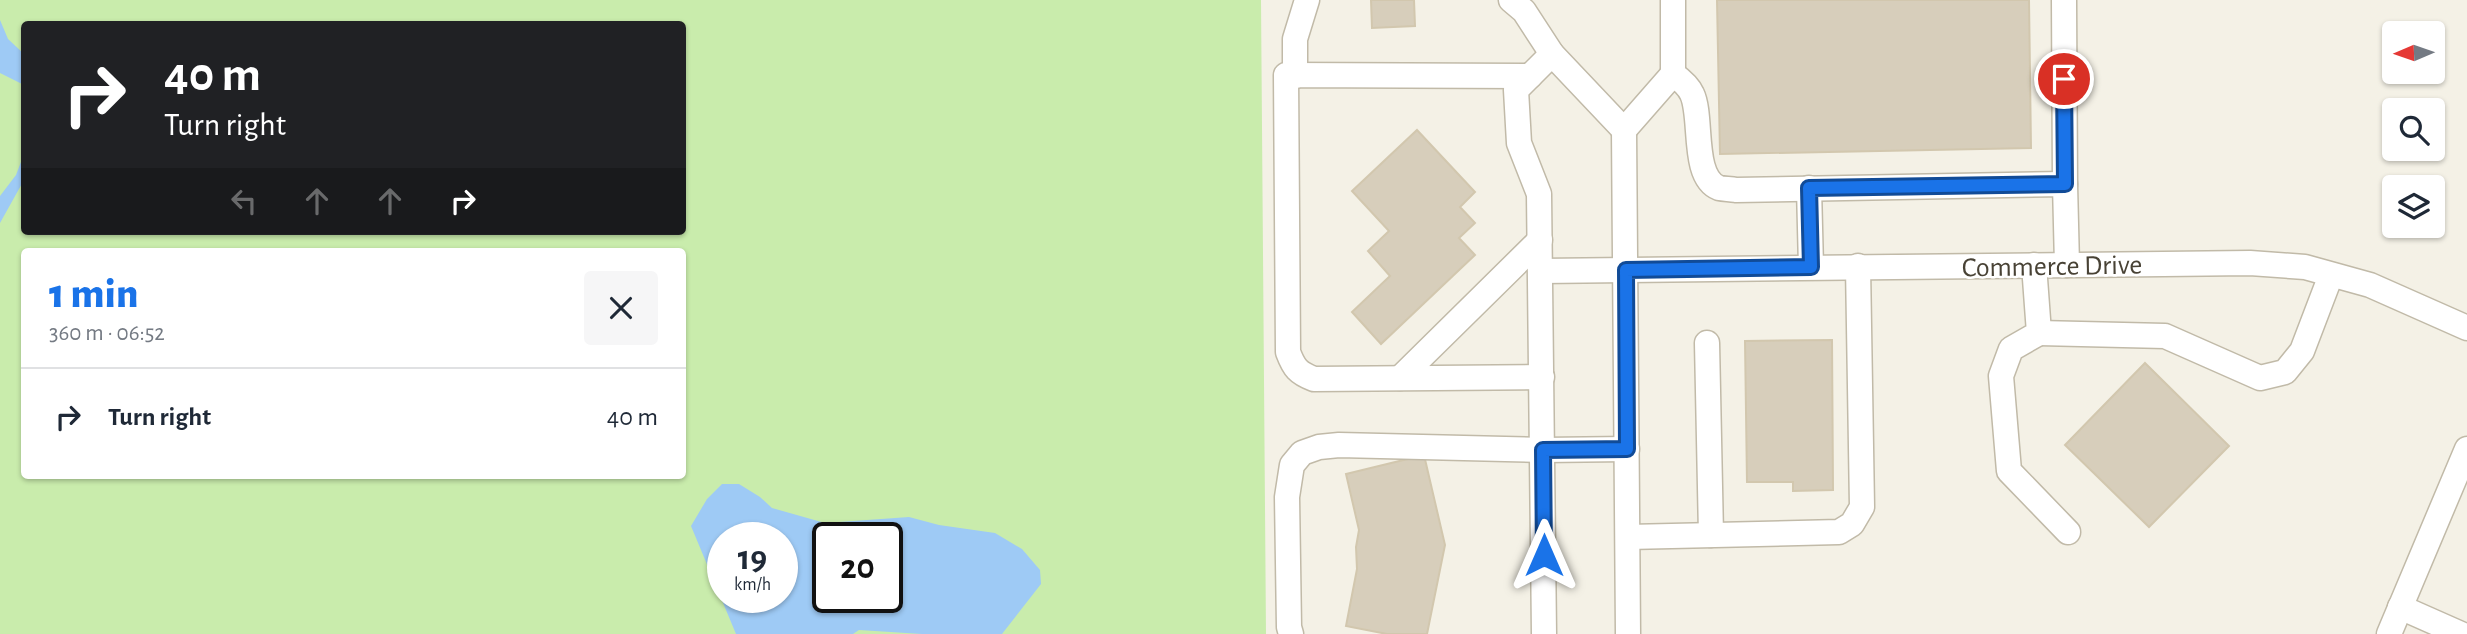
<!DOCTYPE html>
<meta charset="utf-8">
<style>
:root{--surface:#fff;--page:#f6f6f7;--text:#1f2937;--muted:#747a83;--line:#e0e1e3;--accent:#1a73e8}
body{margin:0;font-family:"Alegreya Sans",sans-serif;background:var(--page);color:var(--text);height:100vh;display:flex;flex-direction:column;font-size:26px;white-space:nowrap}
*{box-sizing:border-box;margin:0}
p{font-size:23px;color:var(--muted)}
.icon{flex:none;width:38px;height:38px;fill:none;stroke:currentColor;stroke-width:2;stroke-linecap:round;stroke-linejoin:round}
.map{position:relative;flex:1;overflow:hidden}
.drawer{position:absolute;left:21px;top:248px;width:665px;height:231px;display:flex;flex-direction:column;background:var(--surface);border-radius:7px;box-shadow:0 2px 5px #0004}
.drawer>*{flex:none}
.top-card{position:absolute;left:21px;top:21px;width:665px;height:214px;border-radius:7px;box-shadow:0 2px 5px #0004;background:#202124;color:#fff;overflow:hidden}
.needle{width:46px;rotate:268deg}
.buttons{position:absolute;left:2382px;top:21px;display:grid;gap:14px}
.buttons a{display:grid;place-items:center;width:63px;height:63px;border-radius:7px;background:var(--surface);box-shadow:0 2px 5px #0004;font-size:35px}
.speed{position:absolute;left:707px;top:522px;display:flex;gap:14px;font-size:35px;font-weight:700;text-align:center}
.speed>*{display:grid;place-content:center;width:91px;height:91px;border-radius:50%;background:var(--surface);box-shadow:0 2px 5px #0004;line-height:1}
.speed small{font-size:18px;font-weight:400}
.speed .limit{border:4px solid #111;border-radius:10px;background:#fff;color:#111}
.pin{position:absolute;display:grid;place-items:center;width:60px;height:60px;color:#fff;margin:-30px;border:4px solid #fff;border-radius:50%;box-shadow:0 2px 7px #0007}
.me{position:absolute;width:77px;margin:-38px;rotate:0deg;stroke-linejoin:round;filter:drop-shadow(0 0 5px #0008)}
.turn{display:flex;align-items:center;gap:24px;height:147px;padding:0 28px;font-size:32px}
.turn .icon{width:91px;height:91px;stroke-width:2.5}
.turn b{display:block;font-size:49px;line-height:60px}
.lanes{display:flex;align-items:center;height:66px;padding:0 28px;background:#0003;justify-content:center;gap:35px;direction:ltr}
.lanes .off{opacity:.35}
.round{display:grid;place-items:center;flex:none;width:74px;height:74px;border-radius:7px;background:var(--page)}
.head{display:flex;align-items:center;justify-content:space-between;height:119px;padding:0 28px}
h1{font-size:42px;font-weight:800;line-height:52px;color:var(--accent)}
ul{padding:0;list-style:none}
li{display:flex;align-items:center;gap:21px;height:98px;padding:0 28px;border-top:2px solid var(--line)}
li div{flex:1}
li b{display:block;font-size:26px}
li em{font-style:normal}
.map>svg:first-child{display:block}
.green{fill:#c9ecac;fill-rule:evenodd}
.water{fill:#9ecaf5;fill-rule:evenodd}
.building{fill:#d7cebb;stroke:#d2c7ae;stroke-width:2}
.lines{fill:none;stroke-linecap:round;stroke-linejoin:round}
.minor-casing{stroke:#c1baa8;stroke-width:27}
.minor{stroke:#fff;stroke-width:24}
.route-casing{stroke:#114b97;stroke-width:18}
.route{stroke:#1a73e8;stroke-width:12}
.labels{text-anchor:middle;stroke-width:5;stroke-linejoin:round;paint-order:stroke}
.street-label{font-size:28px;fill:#484235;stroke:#fff}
</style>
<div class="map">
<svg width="2467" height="634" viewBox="0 0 2467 634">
<rect width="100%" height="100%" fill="#f4f1e6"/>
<!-- green -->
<path class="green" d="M0 0H1261L1266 634H0ZM24 24H682V231H24ZM24 252H682V476H24ZM723 537H782V597H723ZM828 537H887V597H828Z"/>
<!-- water -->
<g class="water">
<polygon points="0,20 8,39 24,54 24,85 0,73"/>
<polygon points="24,154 24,180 0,223 0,196 16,175"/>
<path d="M722 484H739L760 497 772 508 825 523 909 517 939 525 995 533 1022 549 1040 570 1041 584 1002 634H922L859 630 853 634H736L691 526 707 499ZM723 537H782V597H723ZM828 537H887V597H828Z"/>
</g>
<!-- building -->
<g class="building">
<polygon points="1371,0 1414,0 1415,26 1372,28"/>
<polygon points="1717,0 2029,0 2031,148 1720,154"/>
<polygon points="1417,130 1475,192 1460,207 1475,223 1459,238 1475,255 1381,344 1352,312 1390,276 1368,251 1389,231 1352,191"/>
<polygon points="1832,340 1833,490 1793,491 1793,482 1747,482 1745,341"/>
<polygon points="2145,363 2229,446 2149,527 2065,445"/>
<polygon points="1424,455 1445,545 1427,634 1387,634 1346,626 1357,569 1356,547 1359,530 1346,474"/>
</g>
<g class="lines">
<defs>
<g id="minor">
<polyline points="1511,0 1524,11 1552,54"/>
<polyline points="2064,0 2065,184"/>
<polyline points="1673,74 1673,0"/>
<polyline points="1295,76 1295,39 1307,0"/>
<path d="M1530 76 1286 75 1288 352C1294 368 1298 373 1314 379L1542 377"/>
<path d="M1624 130 1673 74C1680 79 1688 85 1692 94 1703 117 1691 177 1719 188 1724 189 1731 189 1736 190L2065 184 2067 265"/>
<polyline points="1624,130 1628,634"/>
<polyline points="1809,188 1811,267"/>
<polyline points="2034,265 2039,333 2011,349 2001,376 2009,471 2068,532"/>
<polyline points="1541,271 2250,263 2305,267 2370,285 2467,328"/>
<polyline points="2039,333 2165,336 2260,378 2285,372 2302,351 2331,275"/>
<polyline points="1707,343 1711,535"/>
<polyline points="1400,378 1540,240"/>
<polyline points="1628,537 1839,532 1852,524 1862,507 1858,266"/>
<polyline points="2400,607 2461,634"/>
<polyline points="1291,634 1289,627 1287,497 1292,465 1302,453 1319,447 1339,445 1543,450 1627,449"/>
<polyline points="1544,634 1539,194 1519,143 1516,90 1552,54 1624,130"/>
<polyline points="2389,634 2467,449"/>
</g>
</defs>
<!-- minor casing -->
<use href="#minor" class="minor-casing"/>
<!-- minor -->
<use href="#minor" class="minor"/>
</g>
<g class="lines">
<defs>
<polyline id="route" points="1544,555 1543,450 1627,449 1626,270 1811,267 1809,188 2065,184 2064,79"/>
</defs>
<!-- route casing -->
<use href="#route" class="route-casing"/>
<!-- route -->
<use href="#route" class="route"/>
</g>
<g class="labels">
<!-- street labels -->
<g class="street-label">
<text transform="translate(2052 265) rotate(-1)" y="10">Commerce Drive</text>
</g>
</g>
</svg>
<div class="buttons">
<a><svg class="needle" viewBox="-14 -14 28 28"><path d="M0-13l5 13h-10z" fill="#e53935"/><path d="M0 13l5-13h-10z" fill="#747a83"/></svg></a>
<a><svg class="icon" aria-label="search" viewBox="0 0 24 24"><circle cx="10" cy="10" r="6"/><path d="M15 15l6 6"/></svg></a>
<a><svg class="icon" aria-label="layers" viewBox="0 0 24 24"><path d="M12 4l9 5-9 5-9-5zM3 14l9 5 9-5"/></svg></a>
</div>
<div class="speed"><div>19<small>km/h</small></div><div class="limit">20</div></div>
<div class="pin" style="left:2064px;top:79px;background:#d93025"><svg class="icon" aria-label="arrive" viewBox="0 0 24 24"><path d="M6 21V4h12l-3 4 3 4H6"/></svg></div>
<svg class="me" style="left:1544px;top:555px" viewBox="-20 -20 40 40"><path d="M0-17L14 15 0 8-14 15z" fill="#1a73e8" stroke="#fff" stroke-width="4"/></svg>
<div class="top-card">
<div class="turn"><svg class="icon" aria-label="right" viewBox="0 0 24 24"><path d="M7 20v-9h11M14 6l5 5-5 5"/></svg><div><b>40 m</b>Turn right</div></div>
<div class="lanes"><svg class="icon off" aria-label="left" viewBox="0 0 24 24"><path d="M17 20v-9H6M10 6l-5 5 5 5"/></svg><svg class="icon off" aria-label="ahead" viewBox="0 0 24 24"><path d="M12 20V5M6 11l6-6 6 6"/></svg><svg class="icon off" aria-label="ahead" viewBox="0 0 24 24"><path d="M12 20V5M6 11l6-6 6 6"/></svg><svg class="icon" aria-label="right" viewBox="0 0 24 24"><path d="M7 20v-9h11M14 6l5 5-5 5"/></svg></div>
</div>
<section class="drawer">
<div class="head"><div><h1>1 min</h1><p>360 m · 06:52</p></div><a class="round"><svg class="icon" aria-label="close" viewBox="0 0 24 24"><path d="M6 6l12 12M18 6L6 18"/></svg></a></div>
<ul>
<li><svg class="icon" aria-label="right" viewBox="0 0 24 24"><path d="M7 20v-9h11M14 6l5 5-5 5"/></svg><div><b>Turn right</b></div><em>40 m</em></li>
</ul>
</section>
</div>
